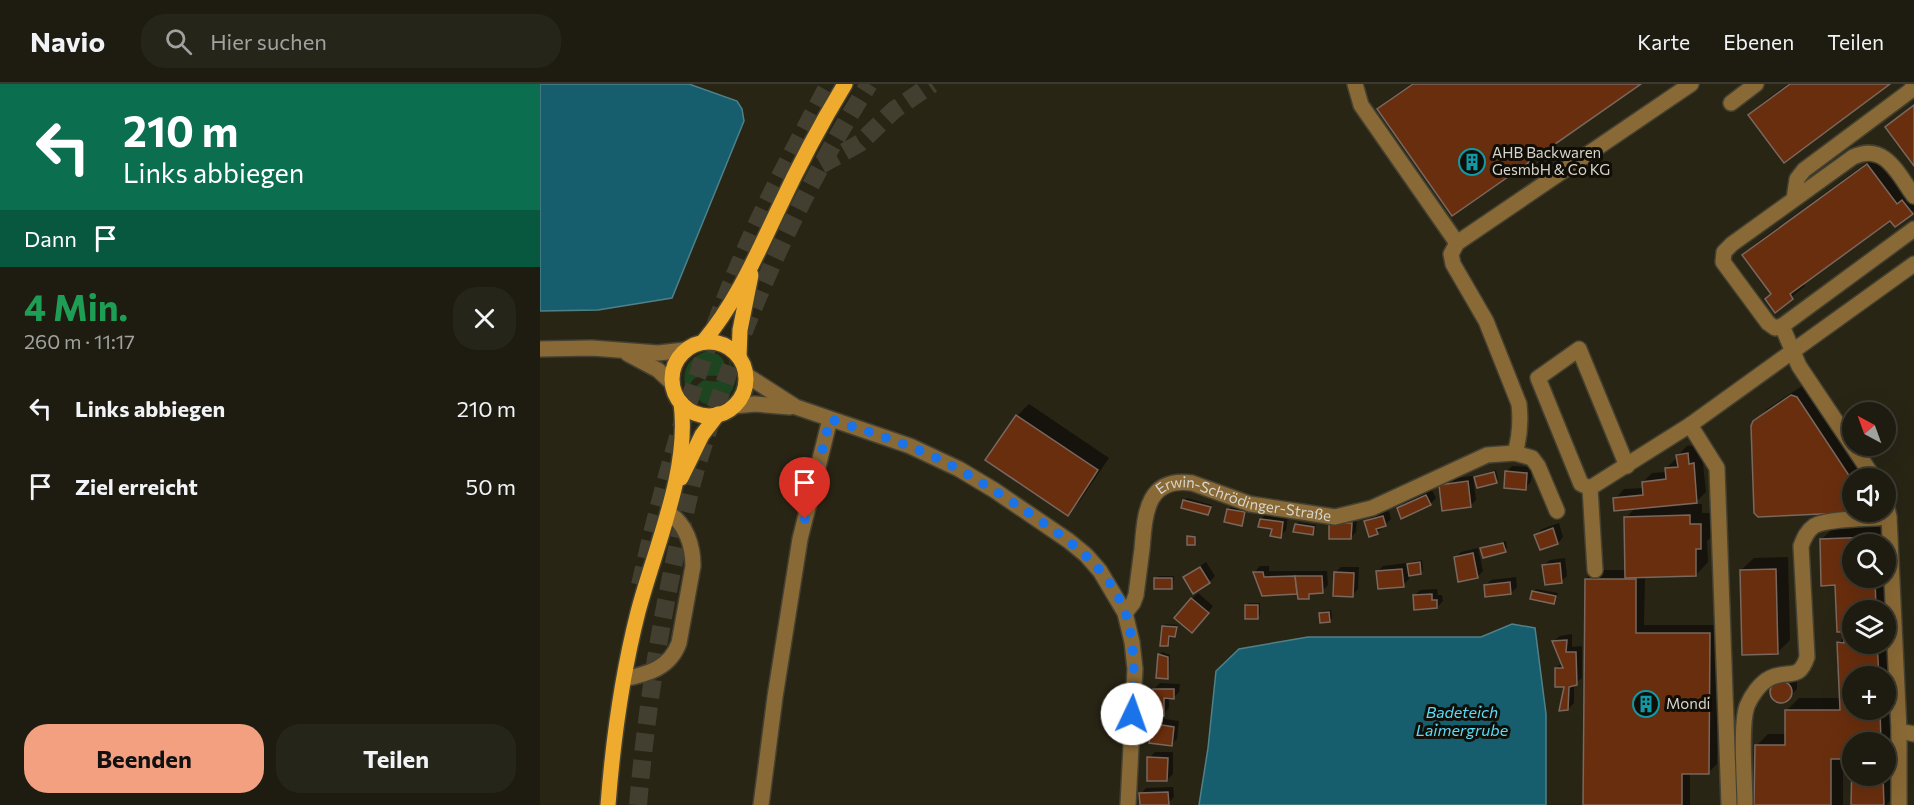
<!DOCTYPE html>
<html lang="de">
<meta charset="utf-8">
<style>
:root{--surface:#1e1c10;--page:#262519;--text:#f1f3f6;--muted:#a1a19f;--line:#3c3a30;--accent:#f2a080}
body{margin:0;font-family:Commissioner,sans-serif;background:var(--page);color:var(--text);height:100vh;display:flex;flex-direction:column;font-size:22px;white-space:nowrap}
*{box-sizing:border-box;margin:0}
p{font-size:20px;color:var(--muted)}
.icon{flex:none;width:33px;height:33px;fill:none;stroke:currentColor;stroke-width:2;stroke-linecap:round;stroke-linejoin:round}
.map{position:relative;flex:1;overflow:hidden}
.details{display:flex;flex-direction:column;background:var(--surface);width:540px}
.details>*{flex:none}
.guide{background:#0b6e4f;color:#fff;overflow:hidden}
.needle{width:39px;rotate:319deg}
.tools{position:absolute;left:1302px;top:318px;display:grid;gap:12px}
.tools a{display:grid;place-items:center;width:54px;height:54px;border-radius:50%;background:var(--surface);box-shadow:0 6px 24px #0002,0 0 0 2px var(--line);font-size:30px}
.pin{position:absolute;display:grid;place-items:center;width:51px;height:51px;color:#fff;margin:-62px -26px;border-radius:50% 50% 50% 0;rotate:-45deg;box-shadow:0 0 6px #0007}
.pin .icon{rotate:45deg}
.me{position:absolute;width:66px;margin:-33px;rotate:3deg;stroke-linejoin:round;filter:drop-shadow(0 0 4px #0008)}
.turn{display:flex;align-items:center;gap:21px;height:126px;padding:0 24px;font-size:27px}
.turn .icon{width:78px;height:78px;stroke-width:2.5}
.turn b{display:block;font-size:42px;line-height:51px}
.then{display:flex;align-items:center;height:57px;padding:0 24px;background:#0003;gap:12px;font-size:22px}
.round{display:grid;place-items:center;flex:none;width:63px;height:63px;border-radius:24px;background:var(--page)}
.headline{display:flex;align-items:center;justify-content:space-between;height:102px;padding:0 24px}
h1{font-size:36px;font-weight:700;line-height:45px;color:#1e9e55}
.action{display:flex;gap:12px;margin-top:auto;padding:12px 24px}
.action a{flex:1;height:69px;border-radius:24px;background:var(--accent);color:#111;font-size:24px;font-weight:700;line-height:69px;text-align:center}
.action a+a{background:var(--page);color:var(--text)}
ul{padding:0;list-style:none}
li{display:flex;align-items:center;gap:18px;height:78px;padding:0 24px}
li div{flex:1}
li b{display:block;font-size:22px}
li em{font-style:normal}
header{display:flex;align-items:center;gap:36px;box-sizing:border-box;height:84px;padding:0 30px;background:var(--surface);border-bottom:2px solid var(--line)}
header strong{font-size:28px}
nav{display:flex;gap:33px;margin-inline-start:auto;font-size:21px}
.search{width:420px;height:54px;background:var(--page);display:flex;align-items:center;gap:15px;box-sizing:border-box;padding:0 21px;border-radius:24px;color:var(--muted);font-size:22px}
main{display:flex;flex:1;min-height:0}
.map>svg:first-child{display:block}
.green{fill:#1d451f}
.water{fill:#165d6d;stroke:#508189;stroke-width:1.5}
.shadow{fill:#0007;fill-rule:evenodd}
.building{fill:#692e0e;stroke:#7a675e;stroke-width:1.5}
.lines{fill:none;stroke-linecap:round;stroke-linejoin:round}
.highway-tunnel{stroke:#423f30;stroke-width:18;stroke-dasharray:18 9;stroke-linecap:butt}
.minor-casing{stroke:#444132;stroke-width:18}
.major-casing{stroke:#444132;stroke-width:18}
.minor{stroke:#896935;stroke-width:15}
.major{stroke:#efab2e;stroke-width:15}
.route{stroke:#1a73e8;stroke-width:10;stroke-dasharray:0 18}
.labels{text-anchor:middle;stroke-width:6;stroke-linejoin:round;paint-order:stroke}
.poi-label{font-size:15px;fill:#d7d5cb;stroke:#100e07;text-anchor:start}
.street-label{font-size:15px;fill:#d7d5cb;stroke:#100e07}
.water-label{font-size:16px;font-style:italic;fill:#5adbf8;stroke:#100e07}
</style>
<header>
<strong>Navio</strong>
<div class="search"><svg class="icon" aria-label="search" viewBox="0 0 24 24"><circle cx="10" cy="10" r="6"/><path d="M15 15l6 6"/></svg>Hier suchen</div>
<nav><a>Karte</a><a>Ebenen</a><a>Teilen</a></nav>
</header>
<main>
<section class="details">
<div class="guide">
<div class="turn"><svg class="icon" aria-label="left" viewBox="0 0 24 24"><path d="M17 20v-9H6M10 6l-5 5 5 5"/></svg><div><b>210 m</b>Links abbiegen</div></div>
<div class="then">Dann<svg class="icon" aria-label="arrive" viewBox="0 0 24 24"><path d="M6 21V4h12l-3 4 3 4H6"/></svg></div>
</div>
<div class="headline"><div><h1>4 Min.</h1><p>260 m · 11:17</p></div><a class="round"><svg class="icon" aria-label="close" viewBox="0 0 24 24"><path d="M6 6l12 12M18 6L6 18"/></svg></a></div>
<ul>
<li><svg class="icon" aria-label="left" viewBox="0 0 24 24"><path d="M17 20v-9H6M10 6l-5 5 5 5"/></svg><div><b>Links abbiegen</b></div><em>210 m</em></li>
<li><svg class="icon" aria-label="arrive" viewBox="0 0 24 24"><path d="M6 21V4h12l-3 4 3 4H6"/></svg><div><b>Ziel erreicht</b></div><em>50 m</em></li>
</ul>
<div class="action"><a>Beenden</a><a>Teilen</a></div>
</section>
<div class="map">
<svg width="1374" height="721" viewBox="0 0 1374 721">
<rect width="100%" height="100%" fill="#282515"/>
<!-- green -->
<g class="green">
<path d="M165 268C176 267 185 272 185 284L177 292C162 291 144 291 152 313 138 296 144 275 165 268Z"/>
<path d="M189 275 196 295C193 311 179 327 161 318L155 309 157 301 164 296C176 299 184 298 190 286Z"/>
</g>
<!-- water -->
<g class="water">
<polygon points="0,0 149,0 197,17 202,25 204,37 132,214 58,226 0,227"/>
<polygon points="972,540 995,544 1006,630 1006,721 659,721 668,664 676,587 699,565 768,553 941,553"/>
</g>
<!-- shadow -->
<g class="shadow">
<polygon points="871,0 1098,0 839,25 848,16"/>
<polygon points="1248,0 1348,0 1210,31 1222,19"/>
<polygon points="1374,20 1374,79 1347,43"/>
<polygon points="1340,69 1374,106 1374,127 1350,135 1263,199 1265,202 1235,226 1232,210 1204,171 1216,159"/>
<polygon points="1265,300 1331,394 1312,394 1312,427 1219,432 1214,338 1227,325"/>
<polygon points="489,320 569,374 539,418 527,430 477,332"/>
<polygon points="1157,361 1158,371 1162,371 1166,408 1154,420 1162,420 1162,429 1172,429 1173,451 1167,457 1168,478 1156,491 1105,492 1104,541 1178,541 1177,680 1168,689 1150,688 1150,721 1044,721 1046,495 1055,486 1087,486 1086,434 1096,423 1075,415 1084,405 1104,404 1103,398 1112,389 1127,388 1126,384 1136,375 1138,375 1138,371 1147,362"/>
<polygon points="972,382 993,383 991,398 985,404 966,388"/>
<polygon points="956,386 958,395 956,397 936,393 939,391"/>
<polygon points="933,392 936,416 930,422 900,401 906,395"/>
<polygon points="892,406 896,414 890,420 858,425 864,419"/>
<polygon points="647,414 672,421 670,427 668,429 645,416"/>
<polygon points="691,423 707,426 704,437 702,440 686,437 689,425"/>
<polygon points="849,427 851,435 837,449 826,438 832,432"/>
<polygon points="727,429 748,432 746,446 740,452 733,444 721,435"/>
<polygon points="817,434 816,448 810,454 791,439"/>
<polygon points="758,438 776,441 775,447 772,450 756,441"/>
<polygon points="1019,439 1023,453 1018,459 1001,464 996,451 1002,445"/>
<path d="M1345 441V460H1312V494H1346L1356 711 1346 721H1313V692H1346V658H1312V674H1303V721H1216V662L1228 650H1247V626L1259 614H1301L1299 559 1305 553 1297 500 1281 456 1293 444ZM1312 526H1346V560H1312ZM1312 592H1346V626H1312Z"/>
<polygon points="966,457 967,464 965,467 942,464 945,462"/>
<polygon points="938,464 943,487 937,493 915,474 921,468"/>
<polygon points="1248,473 1250,556 1238,568 1201,486 1214,474"/>
<polygon points="1025,474 1027,492 1021,498 1004,481 1010,476"/>
<polygon points="882,476 883,486 881,489 868,491 869,495 863,501 837,488 843,482 867,479 867,481 871,478"/>
<polygon points="666,478 675,492 669,498 645,493"/>
<polygon points="720,482 729,482 729,487 787,487 788,501 782,507 774,508 768,513 758,508 723,511 715,488"/>
<polygon points="801,483 819,483 818,505 812,511 795,489"/>
<polygon points="618,492 634,492 633,501 631,504 616,495"/>
<polygon points="976,493 977,503 971,509 945,502 951,496"/>
<polygon points="897,505 898,511 902,511 903,517 897,523 874,512 880,506"/>
<polygon points="996,505 1018,509 1016,516 1014,518 993,508"/>
<polygon points="658,509 673,522 658,542 652,515"/>
<polygon points="709,519 720,519 720,531 717,533 706,521"/>
<polygon points="791,526 792,534 790,536 781,530 783,527"/>
<polygon points="626,540 638,541 637,549 635,552 631,551 630,558 627,561 623,542"/>
<polygon points="1032,550 1032,563 1042,562 1042,594 1034,600 1034,619 1028,625 1026,602 1016,584 1023,578 1014,557 1020,552"/>
<polygon points="622,568 630,571 629,591 627,594 618,593 620,570"/>
<polygon points="1250,591 1257,596 1257,605 1247,615 1238,617 1234,615 1231,607 1235,599"/>
<polygon points="620,599 640,600 639,608 634,613 629,613 629,624 623,630 614,605"/>
<polygon points="610,633 639,637 637,655 631,661 612,648 604,639"/>
<polygon points="615,668 633,668 633,690 627,696 609,674"/>
<polygon points="633,703 634,713 628,719 601,710 606,704"/>
</g>
<!-- building -->
<g class="building">
<polygon points="873,0 1101,0 912,132 837,25"/>
<polygon points="1250,0 1350,0 1244,79 1208,31"/>
<polygon points="1374,21 1374,82 1345,43"/>
<polygon points="1327,80 1357,120 1362,116 1373,130 1355,143 1350,137 1250,210 1253,215 1235,229 1225,215 1231,210 1202,171"/>
<polygon points="1251,311 1257,313 1312,396 1312,428 1324,428 1218,433 1214,429 1211,342 1213,337"/>
<polygon points="476,331 558,386 528,432 445,376"/>
<polygon points="1148,369 1149,380 1154,379 1157,419 1074,427 1073,414 1103,411 1102,398 1126,395 1125,384 1138,383 1136,371"/>
<polygon points="965,387 987,389 986,406 964,404"/>
<polygon points="954,388 957,399 937,404 934,393"/>
<polygon points="928,397 931,423 902,427 899,401"/>
<polygon points="886,411 891,421 861,435 857,424"/>
<polygon points="643,416 671,423 668,431 641,424"/>
<polygon points="687,425 705,428 702,442 684,438"/>
<polygon points="1150,431 1150,440 1161,440 1161,465 1156,465 1156,492 1085,494 1084,433"/>
<polygon points="843,432 846,442 836,445 838,450 829,453 824,437"/>
<polygon points="720,435 743,438 741,454 730,452 732,445 718,443"/>
<polygon points="789,439 812,439 811,455 789,455"/>
<polygon points="755,440 774,443 773,451 753,448"/>
<polygon points="1013,444 1018,460 1000,466 994,451"/>
<polygon points="647,452 655,453 655,461 647,461"/>
<polygon points="1333,453 1333,460 1312,460 1312,494 1335,494 1336,526 1312,526 1312,560 1337,560 1339,592 1312,592 1312,626 1340,626 1341,658 1312,658 1312,692 1343,692 1344,721 1311,721 1312,675 1291,675 1291,721 1214,721 1215,661 1245,661 1245,626 1300,626 1297,558 1304,559 1304,548 1297,548 1295,501 1281,502 1280,455"/>
<polygon points="963,459 966,468 943,474 940,464"/>
<polygon points="933,469 938,494 918,498 914,473"/>
<polygon points="880,478 881,490 869,492 867,480"/>
<polygon points="1020,479 1022,499 1005,501 1002,481"/>
<polygon points="660,483 670,499 653,510 643,493"/>
<polygon points="862,485 864,503 838,505 836,487"/>
<polygon points="1236,485 1238,570 1202,571 1200,486"/>
<polygon points="713,488 723,488 724,493 755,492 757,510 722,512"/>
<polygon points="794,488 814,489 813,513 793,512"/>
<polygon points="755,492 782,492 783,509 769,510 769,515 758,515"/>
<rect x="614" y="494" width="18" height="11"/>
<polygon points="1045,495 1096,495 1096,549 1170,549 1169,690 1142,690 1142,721 1043,721"/>
<polygon points="970,498 971,510 945,513 944,501"/>
<polygon points="992,507 1016,512 1014,520 990,515"/>
<polygon points="892,510 892,516 897,516 897,524 874,526 873,511"/>
<polygon points="651,514 669,529 652,549 634,534"/>
<rect x="705" y="521" width="13" height="14"/>
<polygon points="789,528 790,538 780,539 779,529"/>
<polygon points="622,542 637,543 635,553 629,552 628,562 620,562"/>
<polygon points="1027,556 1026,568 1036,568 1037,601 1029,603 1028,626 1019,627 1024,603 1015,603 1015,584 1023,584 1012,557"/>
<polygon points="618,570 628,573 628,595 616,594"/>
<circle cx="1241" cy="608" r="11"/>
<polygon points="613,605 634,605 634,615 624,614 624,632 615,631 616,613 613,613"/>
<polygon points="603,638 634,643 632,662 609,659 611,649 602,648"/>
<polygon points="607,673 628,674 627,697 607,697"/>
<polygon points="628,708 629,721 600,721 599,709"/>
</g>
<g class="lines">
<!-- highway-tunnel -->
<g class="highway-tunnel">
<polyline points="281,81 320,59 354,26 392,0"/>
<path d="M100 501C127 380 163 259 214 146 237 96 263 48 289 0"/>
<path d="M98 721C106 629 120 537 141 447 146 426 150 405 156 385 197 250 253 120 329 0"/>
</g>
<defs>
<g id="minor">
<polyline points="815,0 821,21 917,159"/>
<polyline points="1191,19 1216,0"/>
<path d="M1374 112C1358 90 1345 58 1313 73L1192 160 1184 168 1183 178 1228 239 1235 244 1242 242 1374 145"/>
<polyline points="1254,115 1257,95 1264,86 1370,7 1374,1"/>
<polyline points="1242,242 1259,282 1334,394"/>
<polyline points="0,265 52,264 118,269 145,266"/>
<polyline points="88,270 118,286 132,299"/>
<polyline points="206,291 256,323 370,362 419,385 454,406 529,457 546,471 560,487 585,529 592,558 595,585 588,721"/>
<polyline points="194,322 215,320 250,323"/>
<polyline points="1150,341 1177,384 1189,721"/>
<path d="M975 369C980 352 981 338 979 320L946 237 913 180 911 170 917 159 1151 0"/>
<polyline points="1050,404 1150,341 1374,180"/>
<polyline points="1050,404 1041,400 998,294 1039,265 1087,382"/>
<polyline points="1050,404 1055,486"/>
<polyline points="1346,419 1349,433 1359,647 1374,650"/>
<path id="s1" d="M585 529 593 519 596 511C598 496 600 480 602 465 605 430 606 393 652 399L710 420 795 433 832 424 947 371 975 369 992 374 998 382 1017 427"/>
<path d="M84 595C108 590 130 584 139 559L153 482C153 462 146 439 128 429"/>
<polyline points="1359,647 1359,721"/>
<polyline points="221,721 235,613 260,455 290,335"/>
<path d="M1205 721C1205 698 1200 642 1207 622 1211 612 1220 599 1230 594 1248 585 1259 598 1267 573L1261 462C1264 454 1267 447 1274 442 1288 434 1331 435 1349 433"/>
</g>
<g id="major">
<path d="M163 258C196 219 216 172 238 126 258 83 280 41 305 0"/>
<circle cx="169" cy="295" r="37"/>
<polyline points="199,273 200,246 211,191"/>
<polyline points="141,394 162,351 178,330"/>
<path d="M68 721C73 656 82 591 98 528 115 463 150 386 141 319"/>
</g>
</defs>
<!-- minor casing -->
<use href="#minor" class="minor-casing"/>
<!-- major casing -->
<use href="#major" class="major-casing"/>
<!-- minor -->
<use href="#minor" class="minor"/>
<!-- major -->
<use href="#major" class="major"/>
</g>
<g class="lines">
<!-- route -->
<path class="route" d="M265 435 290 335C323 346 356 356 388 370 422 385 452 405 483 425 523 452 570 482 586 531 596 563 594 597 592 630"/>
</g>
<!-- icons -->
<defs>
<symbol id="building-ring" viewBox="-11 -11 22 22"><circle r="9.5" fill="#100e07" stroke="#0f9aa8" stroke-width="1.5"/><path d="M-4-6H4V6H1V3H-1V6H-4ZM-2.5-4.3h1.7v1.8h-1.7ZM.8-4.3h1.7v1.8H.8ZM-2.5-1h1.7V.8h-1.7ZM.8-1h1.7V.8H.8Z" fill="#0f9aa8"/></symbol>
</defs>
<g fill-rule="evenodd">
<use href="#building-ring" x="917" y="63" width="30" height="30"/>
<use href="#building-ring" x="1091" y="605" width="30" height="30"/>
</g>
<g class="labels">
<!-- poi labels -->
<g class="poi-label">
<text x="952" y="74">AHB Backwaren<tspan x="952" dy="17">GesmbH &amp; Co KG</tspan></text>
<text x="1126" y="625">Mondi</text>
</g>
<!-- street labels -->
<g class="street-label">
<text dy="5" stroke="none"><textPath href="#s1" startOffset="219">Erwin-Schrödinger-Straße</textPath></text>
</g>
<!-- water labels -->
<g class="water-label">
<text x="922" y="634">Badeteich<tspan x="922" dy="18">Laimergrube</tspan></text>
</g>
</g>
</svg>
<div class="tools">
<a><svg class="needle" viewBox="-14 -14 28 28"><path d="M0-13l5 13h-10z" fill="#e53935"/><path d="M0 13l5-13h-10z" fill="#a1a19f"/></svg></a>
<a><svg class="icon" aria-label="sound" viewBox="0 0 24 24"><path d="M4 9h4l5-4v14l-5-4H4zM17 9q2 3 0 6"/></svg></a>
<a><svg class="icon" aria-label="search" viewBox="0 0 24 24"><circle cx="10" cy="10" r="6"/><path d="M15 15l6 6"/></svg></a>
<a><svg class="icon" aria-label="layers" viewBox="0 0 24 24"><path d="M12 4l9 5-9 5-9-5zM3 14l9 5 9-5"/></svg></a>
<a>+</a>
<a>−</a>
</div>
<div class="pin" style="left:265px;top:435px;background:#d93025"><svg class="icon" aria-label="arrive" viewBox="0 0 24 24"><path d="M6 21V4h12l-3 4 3 4H6"/></svg></div>
<svg class="me" style="left:592px;top:630px" viewBox="-20 -20 40 40"><circle r="19" fill="#fff"/><path d="M0-13L10 11 0 6-10 11z" fill="#1a73e8"/></svg>
</div>
</main>
